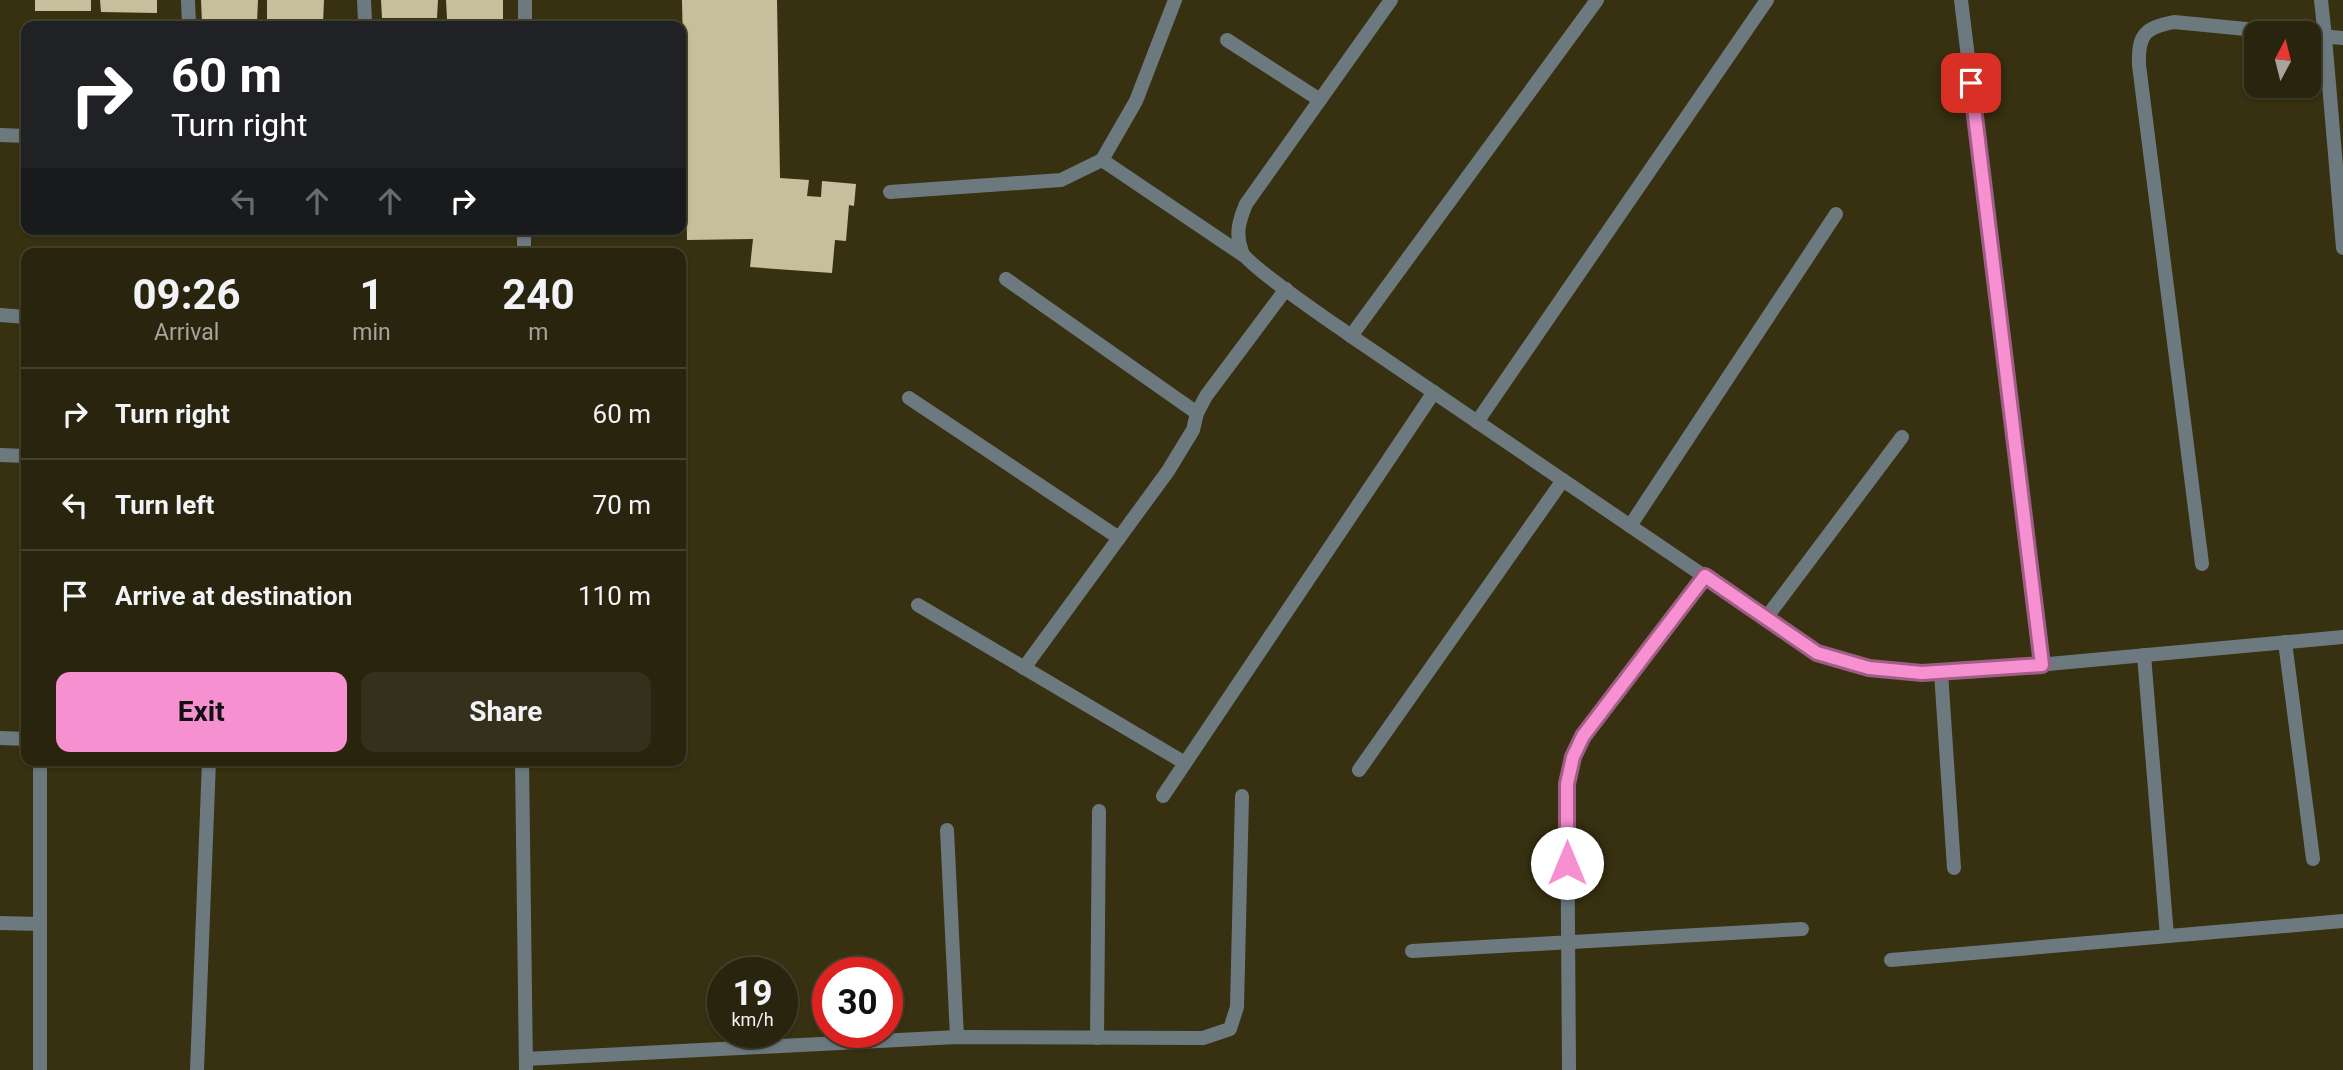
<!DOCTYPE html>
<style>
:root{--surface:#29240d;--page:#35301b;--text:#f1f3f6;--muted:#a5a49d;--line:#45412e;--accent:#f690d0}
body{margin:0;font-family:Roboto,sans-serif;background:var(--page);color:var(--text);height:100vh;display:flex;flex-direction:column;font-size:26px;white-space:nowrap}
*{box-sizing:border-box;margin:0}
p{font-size:23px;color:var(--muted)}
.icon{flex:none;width:38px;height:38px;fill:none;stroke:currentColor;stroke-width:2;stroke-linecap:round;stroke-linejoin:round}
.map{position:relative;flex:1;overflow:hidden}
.drawer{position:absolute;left:21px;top:248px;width:665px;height:518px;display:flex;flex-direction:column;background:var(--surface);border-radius:14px;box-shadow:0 2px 5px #0004,0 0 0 2px var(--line)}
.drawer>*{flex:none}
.guide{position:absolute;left:21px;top:21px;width:665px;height:214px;border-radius:14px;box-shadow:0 2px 5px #0004,0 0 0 2px var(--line);background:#202124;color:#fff;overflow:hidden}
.needle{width:46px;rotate:7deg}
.tools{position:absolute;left:2244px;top:21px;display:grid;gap:14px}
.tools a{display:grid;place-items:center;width:77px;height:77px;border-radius:14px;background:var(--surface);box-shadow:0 2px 5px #0004,0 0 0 2px var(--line);font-size:35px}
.speed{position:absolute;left:707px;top:957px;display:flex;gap:14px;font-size:35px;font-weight:700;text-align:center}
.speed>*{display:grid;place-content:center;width:91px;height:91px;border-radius:50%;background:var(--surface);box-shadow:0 2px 5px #0004,0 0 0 2px var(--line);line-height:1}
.speed small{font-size:18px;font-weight:400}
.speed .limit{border:10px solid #d22;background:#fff;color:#111}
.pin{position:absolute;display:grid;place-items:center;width:60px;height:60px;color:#fff;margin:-30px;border-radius:14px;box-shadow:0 4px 10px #0006}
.me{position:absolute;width:77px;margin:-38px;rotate:0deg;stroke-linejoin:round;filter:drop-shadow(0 0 5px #0008)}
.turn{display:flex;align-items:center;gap:24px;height:147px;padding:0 35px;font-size:32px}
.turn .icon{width:91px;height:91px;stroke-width:2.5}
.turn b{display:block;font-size:49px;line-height:60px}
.lanes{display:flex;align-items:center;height:66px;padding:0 35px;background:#0003;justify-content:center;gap:35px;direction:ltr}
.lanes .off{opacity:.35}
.eta{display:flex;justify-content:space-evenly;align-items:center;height:119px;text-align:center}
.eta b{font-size:42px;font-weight:700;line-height:49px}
.primary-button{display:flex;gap:14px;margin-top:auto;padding:14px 35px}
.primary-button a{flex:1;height:80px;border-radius:14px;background:var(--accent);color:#111;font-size:28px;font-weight:700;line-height:80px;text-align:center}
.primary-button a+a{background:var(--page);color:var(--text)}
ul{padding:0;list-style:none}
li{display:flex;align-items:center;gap:21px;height:91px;padding:0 35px;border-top:2px solid var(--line)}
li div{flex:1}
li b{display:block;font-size:26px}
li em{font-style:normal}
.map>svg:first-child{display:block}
.building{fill:#c7bf9c}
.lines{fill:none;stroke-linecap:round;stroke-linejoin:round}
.service{stroke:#6c7a80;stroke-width:14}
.minor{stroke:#6c7a80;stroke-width:14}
.route-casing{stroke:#a05e87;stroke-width:18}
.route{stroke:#f690d0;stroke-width:12}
</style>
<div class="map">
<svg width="2343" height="1070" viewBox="0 0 2343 1070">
<rect width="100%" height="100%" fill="#373011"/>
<!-- building -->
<g class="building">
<rect x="35" y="0" width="56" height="11"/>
<polygon points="100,0 157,0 157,13 101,12"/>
<polygon points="201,0 258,0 257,23 202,23"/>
<polygon points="267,0 324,0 323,24 267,24"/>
<polygon points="381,0 438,0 437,18 382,18"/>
<polygon points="446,0 503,0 503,19 447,19"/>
<polygon points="682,0 777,0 780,178 809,180 807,196 821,197 822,181 856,184 854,206 849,205 846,241 835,240 832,273 750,267 753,239 687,240"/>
<polygon points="35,20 92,21 92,26 35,26"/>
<polygon points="100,21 158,22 158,26 100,26"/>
</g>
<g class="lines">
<!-- service -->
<g class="service">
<polyline points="2321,0 2325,37"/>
<polyline points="1102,160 1243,255"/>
<polyline points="890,192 1061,180 1102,160 1136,101 1175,0"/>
<polyline points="2285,642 2313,859"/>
</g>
<!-- minor -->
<g class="minor">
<polyline points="188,0 189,26"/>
<polyline points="364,0 365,21"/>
<path d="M1391 0 1246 204C1239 221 1235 234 1242 252 1247 265 1334 324 1351 336L1817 653 1869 668 1922 673 2005 668 2343 637"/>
<polyline points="1961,0 2042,665"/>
<polyline points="525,26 525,0"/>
<polyline points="2308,35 2343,38"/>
<polyline points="2325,37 2343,248"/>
<polyline points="1227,40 1320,100"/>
<polyline points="0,135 26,136"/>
<polyline points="524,254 524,229"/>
<polyline points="1006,279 1197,413"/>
<polyline points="0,315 26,317"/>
<polyline points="1351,336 1597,0"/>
<polyline points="909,398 1119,538"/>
<polyline points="1477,422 1767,0"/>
<polyline points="0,455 26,456"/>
<polyline points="1630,526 1836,214"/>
<path d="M2202 564 2139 65C2138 35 2144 28 2174 22L2287 33"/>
<polyline points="918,605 1185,763"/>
<polyline points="1766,618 1902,437"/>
<polyline points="2144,655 2167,936"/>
<polyline points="1024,668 1168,471 1193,430 1197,413 1206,396 1286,289"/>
<polyline points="1941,672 1954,868"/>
<polyline points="0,738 26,739"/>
<polyline points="522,761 526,1070"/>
<polyline points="1359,770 1563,480"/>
<polyline points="1163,796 1434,392"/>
<polyline points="947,830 957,1037"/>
<polyline points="0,923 40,924"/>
<polyline points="1412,951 1802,929"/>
<polyline points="1891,960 2343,921"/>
<polyline points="1097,1038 1099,811"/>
<polyline points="526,1059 957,1037 1203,1038 1230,1029 1237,1007 1242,796"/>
<polyline points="40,1070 40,761"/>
<polyline points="197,1070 209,761"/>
<polyline points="1569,1070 1567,784 1573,757 1583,736 1705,576"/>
</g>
</g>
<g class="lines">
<defs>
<polyline id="route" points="1567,863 1567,784 1573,757 1583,736 1705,576 1817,653 1869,668 1922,673 2042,665 1971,83"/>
</defs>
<!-- route casing -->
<use href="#route" class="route-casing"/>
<!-- route -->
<use href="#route" class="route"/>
</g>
</svg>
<div class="tools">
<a><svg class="needle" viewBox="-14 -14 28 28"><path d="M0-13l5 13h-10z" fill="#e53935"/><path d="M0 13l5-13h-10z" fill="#a5a49d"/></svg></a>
</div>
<div class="speed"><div>19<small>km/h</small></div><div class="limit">30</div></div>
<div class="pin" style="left:1971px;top:83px;background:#d93025"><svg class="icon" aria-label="arrive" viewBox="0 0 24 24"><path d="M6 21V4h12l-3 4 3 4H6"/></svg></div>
<svg class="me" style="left:1567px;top:863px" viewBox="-20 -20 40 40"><circle r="19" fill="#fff"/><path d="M0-13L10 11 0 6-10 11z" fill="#f690d0"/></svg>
<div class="guide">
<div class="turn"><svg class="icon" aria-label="right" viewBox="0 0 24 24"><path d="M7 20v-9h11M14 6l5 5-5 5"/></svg><div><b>60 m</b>Turn right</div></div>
<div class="lanes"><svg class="icon off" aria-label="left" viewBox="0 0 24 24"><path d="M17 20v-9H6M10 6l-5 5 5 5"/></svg><svg class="icon off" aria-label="ahead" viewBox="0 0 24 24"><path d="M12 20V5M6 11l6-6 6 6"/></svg><svg class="icon off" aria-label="ahead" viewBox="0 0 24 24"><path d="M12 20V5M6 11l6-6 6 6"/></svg><svg class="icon" aria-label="right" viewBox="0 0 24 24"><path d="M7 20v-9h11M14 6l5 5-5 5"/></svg></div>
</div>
<section class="drawer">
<div class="eta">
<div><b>09:26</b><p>Arrival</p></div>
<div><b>1</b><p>min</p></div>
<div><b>240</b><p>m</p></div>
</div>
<ul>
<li><svg class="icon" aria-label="right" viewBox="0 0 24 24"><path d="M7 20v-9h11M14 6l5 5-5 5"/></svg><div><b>Turn right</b></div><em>60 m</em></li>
<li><svg class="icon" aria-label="left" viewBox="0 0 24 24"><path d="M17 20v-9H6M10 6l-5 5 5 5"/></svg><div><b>Turn left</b></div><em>70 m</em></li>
<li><svg class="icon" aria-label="arrive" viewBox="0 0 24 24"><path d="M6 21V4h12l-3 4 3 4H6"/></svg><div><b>Arrive at destination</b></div><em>110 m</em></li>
</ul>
<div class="primary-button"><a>Exit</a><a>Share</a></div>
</section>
</div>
